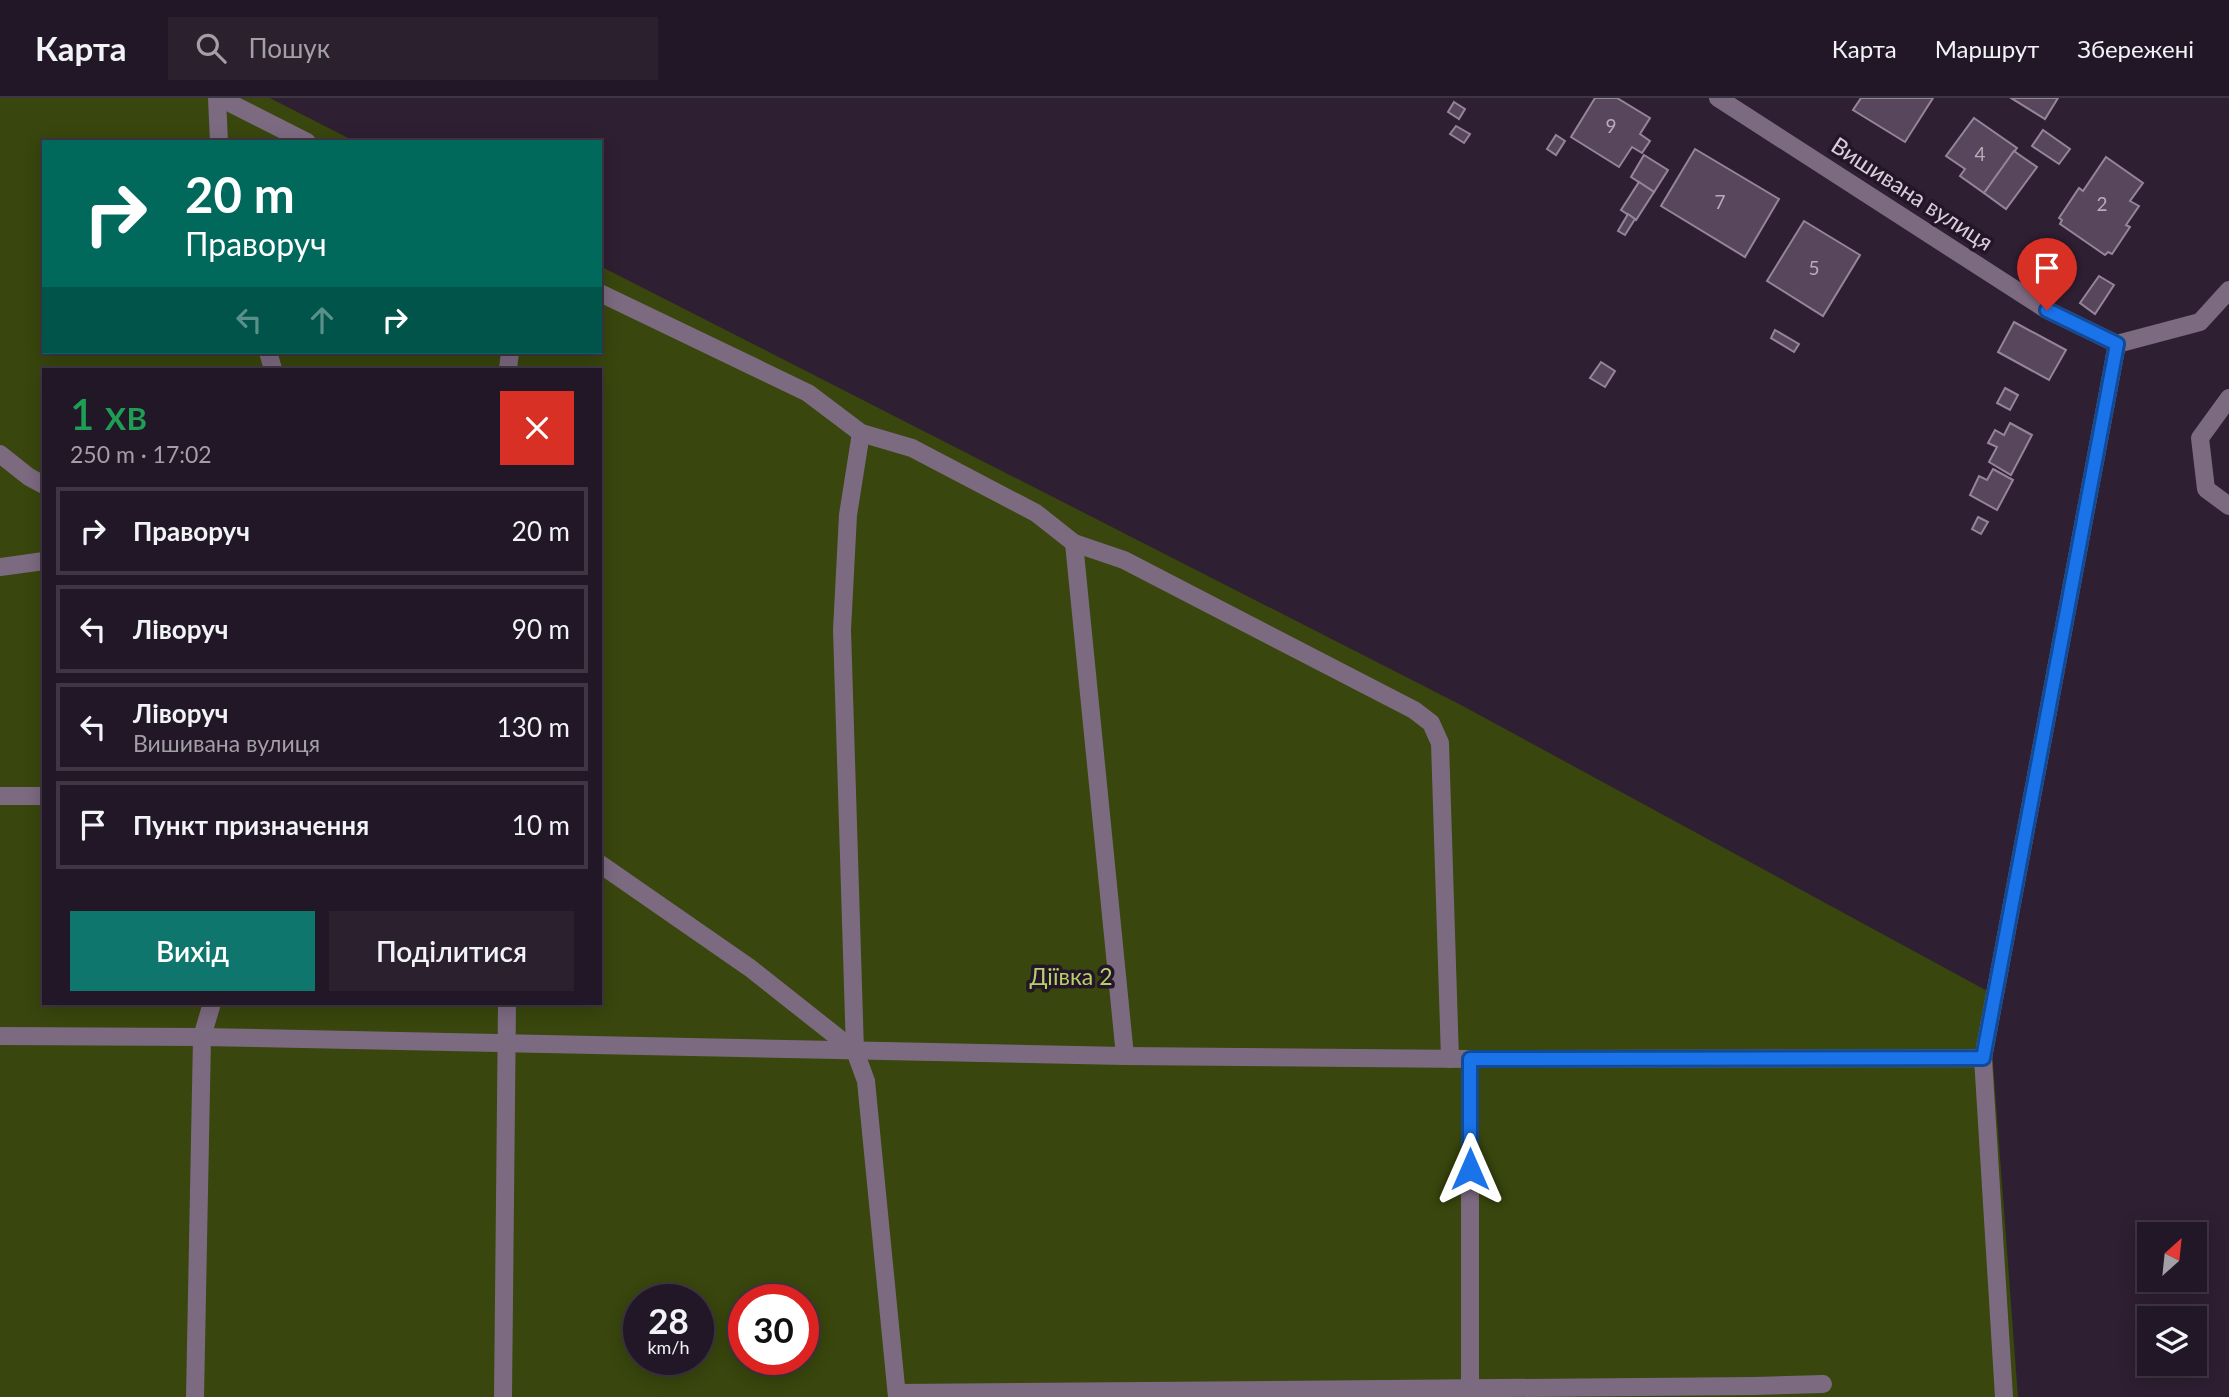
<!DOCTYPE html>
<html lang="uk">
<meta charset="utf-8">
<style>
:root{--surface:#221726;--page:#2a202e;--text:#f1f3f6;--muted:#a29fa7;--line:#3f3643;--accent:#0f766e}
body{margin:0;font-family:Lato,sans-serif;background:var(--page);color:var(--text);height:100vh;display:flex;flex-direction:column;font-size:26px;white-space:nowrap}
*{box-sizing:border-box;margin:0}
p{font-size:23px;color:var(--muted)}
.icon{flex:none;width:38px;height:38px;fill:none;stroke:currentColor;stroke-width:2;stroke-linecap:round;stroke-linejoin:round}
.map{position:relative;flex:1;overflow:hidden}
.details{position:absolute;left:42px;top:270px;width:560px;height:637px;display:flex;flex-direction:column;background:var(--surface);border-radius:0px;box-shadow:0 4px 18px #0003,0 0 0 2px var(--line)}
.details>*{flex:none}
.guide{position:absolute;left:42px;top:42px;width:560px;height:214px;border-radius:0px;box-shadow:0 4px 18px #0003,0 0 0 2px var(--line);background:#00695c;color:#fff;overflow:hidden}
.needle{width:46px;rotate:27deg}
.tools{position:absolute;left:2137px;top:1124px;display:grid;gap:14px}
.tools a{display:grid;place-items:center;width:70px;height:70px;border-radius:0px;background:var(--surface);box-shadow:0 4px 18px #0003,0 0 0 2px var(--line);font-size:35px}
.speed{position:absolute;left:623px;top:1186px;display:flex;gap:14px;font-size:35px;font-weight:700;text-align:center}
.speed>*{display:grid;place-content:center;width:91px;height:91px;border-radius:50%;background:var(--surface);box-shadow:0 4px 18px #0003,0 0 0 2px var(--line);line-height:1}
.speed small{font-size:18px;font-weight:400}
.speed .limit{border:10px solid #d22;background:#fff;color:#111}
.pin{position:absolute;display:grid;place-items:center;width:60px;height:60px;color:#fff;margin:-72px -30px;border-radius:50% 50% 50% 0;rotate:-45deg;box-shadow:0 0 7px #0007}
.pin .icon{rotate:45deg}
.me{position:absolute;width:77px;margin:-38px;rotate:0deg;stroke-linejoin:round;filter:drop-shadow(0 0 5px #0008)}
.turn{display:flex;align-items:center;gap:24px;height:147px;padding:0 28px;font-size:32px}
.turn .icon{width:91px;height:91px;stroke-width:2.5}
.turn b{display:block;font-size:49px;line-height:60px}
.lanes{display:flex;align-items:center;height:66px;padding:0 28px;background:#0003;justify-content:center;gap:35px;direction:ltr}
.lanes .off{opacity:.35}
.round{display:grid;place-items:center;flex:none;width:74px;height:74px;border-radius:0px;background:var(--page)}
.overview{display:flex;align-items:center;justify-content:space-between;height:119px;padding:0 28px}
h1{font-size:42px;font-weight:600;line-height:52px;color:#1e9e55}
.cta{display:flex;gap:14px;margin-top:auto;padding:14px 28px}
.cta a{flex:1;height:80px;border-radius:0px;background:var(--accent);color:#fff;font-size:28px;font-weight:600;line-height:80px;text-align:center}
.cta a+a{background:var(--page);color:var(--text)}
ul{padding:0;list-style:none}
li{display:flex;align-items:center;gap:21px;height:88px;margin:0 14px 10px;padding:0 14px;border:4px solid var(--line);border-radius:0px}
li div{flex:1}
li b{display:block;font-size:26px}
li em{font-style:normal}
header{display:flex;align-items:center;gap:42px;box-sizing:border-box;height:98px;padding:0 35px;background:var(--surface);border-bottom:2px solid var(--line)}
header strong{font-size:33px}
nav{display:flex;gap:38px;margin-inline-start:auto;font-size:24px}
.search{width:490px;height:63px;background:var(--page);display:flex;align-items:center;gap:18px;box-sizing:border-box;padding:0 24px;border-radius:0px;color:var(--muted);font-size:26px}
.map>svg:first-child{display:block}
.green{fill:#39460d;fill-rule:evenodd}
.building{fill:#58475c;stroke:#96849b;stroke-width:2}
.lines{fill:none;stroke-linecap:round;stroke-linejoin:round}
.lane{stroke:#7c6a80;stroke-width:18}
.street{stroke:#7c6a80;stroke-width:18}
.route-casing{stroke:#114b97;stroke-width:18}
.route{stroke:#1a73e8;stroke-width:12}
.labels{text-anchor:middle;stroke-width:7;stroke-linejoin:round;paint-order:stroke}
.number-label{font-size:19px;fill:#b8acba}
.street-label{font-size:23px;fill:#d8ceda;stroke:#241628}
.park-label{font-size:23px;fill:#b5d069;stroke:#241628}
</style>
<header>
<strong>Карта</strong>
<div class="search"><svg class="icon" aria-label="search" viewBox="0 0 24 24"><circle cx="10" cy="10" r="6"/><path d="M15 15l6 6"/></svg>Пошук</div>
<nav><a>Карта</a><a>Маршрут</a><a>Збережені</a></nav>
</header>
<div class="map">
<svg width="2229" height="1299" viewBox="0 0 2229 1299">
<rect width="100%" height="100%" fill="#2e1f32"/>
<!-- green -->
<path class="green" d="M0 0H270L356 44H44V254H600V168L1461 607 1991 895V938L2018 1299H0ZM44 271H600V905H44ZM639 1202H698V1262H639ZM744 1202H803V1262H744Z"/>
<!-- building -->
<g class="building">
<polygon points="1595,0 1617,0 1650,20 1640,36 1650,43 1642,55 1632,49 1619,69 1571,39"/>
<polygon points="1861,0 1933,0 1905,44 1853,12"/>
<polygon points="2011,0 2058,0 2045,21"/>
<polygon points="1454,4 1465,11 1459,21 1448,14"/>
<polygon points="1974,20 2017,50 1984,95 1960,78 1965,71 1946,58"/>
<polygon points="1456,28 1470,36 1464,45 1450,36"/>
<polygon points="2043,32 2070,51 2059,66 2032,48"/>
<polygon points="1556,37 1565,43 1556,57 1547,51"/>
<polygon points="1695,51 1779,101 1745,159 1661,108"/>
<polygon points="2014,53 2037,69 2006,111 1984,95"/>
<polygon points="1644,57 1668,72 1654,94 1631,79"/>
<polygon points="2106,59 2143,85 2130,103 2139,108 2126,127 2130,129 2112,156 2108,154 2105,157 2060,126 2062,122 2059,120 2079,90 2083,93"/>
<polygon points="1639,84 1654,94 1636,122 1621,112"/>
<polygon points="1628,116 1635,121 1625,137 1618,133"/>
<polygon points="1804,123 1860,157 1823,218 1767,183"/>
<polygon points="2099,178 2114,187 2095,216 2080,205"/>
<polygon points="2014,224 2066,252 2049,282 1998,254"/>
<polygon points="1775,232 1799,246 1794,254 1771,240"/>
<polygon points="1601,264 1615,273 1605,289 1590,280"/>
<polygon points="2005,290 2018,297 2010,312 1997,305"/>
<polygon points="2010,325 2032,337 2011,377 1989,364 1997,349 1988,345 1995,332 2004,337"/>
<polygon points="1993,371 2013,382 1997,412 1970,397 1979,378 1987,382"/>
<polygon points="1978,419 1988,424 1981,436 1972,431"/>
</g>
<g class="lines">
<!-- lane -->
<g class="lane">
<polyline points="217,0 219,44"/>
<polyline points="220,0 307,44"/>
<polyline points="600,195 808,295 861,335 912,350 1036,415 1074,445 1124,462 1414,612 1431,625 1440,645 1450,961"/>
<polyline points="268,254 273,271"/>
<polyline points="508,271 510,254"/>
<polyline points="2229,300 2200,340 2206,391 2229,408"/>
<polyline points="861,335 848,417 842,532 855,953 866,983 897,1299"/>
<polyline points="0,356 29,379 44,387"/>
<polyline points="1074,445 1125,958"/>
<polyline points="0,469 44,463"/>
<polyline points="0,698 44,698"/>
<polyline points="600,766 750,870 855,953"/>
<polyline points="1983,960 2117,246"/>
<polyline points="1470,961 1983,960 2004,1299"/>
<polyline points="897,1295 1755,1288 1823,1286"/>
<polyline points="195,1299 202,939 212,905"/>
<polyline points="503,1299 507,905"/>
</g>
<!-- street -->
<g class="street">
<polyline points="1718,0 2047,212 2117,246 2200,224 2229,192"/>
<polyline points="0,938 202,939 1125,958 1470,961 1470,1299"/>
</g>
</g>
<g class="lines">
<defs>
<polyline id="route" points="1470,1071 1470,961 1983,960 2117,246 2047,212"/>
</defs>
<!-- route casing -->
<use href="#route" class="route-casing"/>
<!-- route -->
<use href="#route" class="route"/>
</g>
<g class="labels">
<!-- number labels -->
<g class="number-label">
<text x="1611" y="35">9</text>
<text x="1980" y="63">4</text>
<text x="1720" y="111">7</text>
<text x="2102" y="113">2</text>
<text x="1814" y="177">5</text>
</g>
<!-- street labels -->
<g class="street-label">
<text transform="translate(1912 96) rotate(33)" y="8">Вишивана вулиця</text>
</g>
<!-- park labels -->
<g class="park-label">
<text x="1071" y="887">Діївка 2</text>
</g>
</g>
</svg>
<div class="tools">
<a><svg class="needle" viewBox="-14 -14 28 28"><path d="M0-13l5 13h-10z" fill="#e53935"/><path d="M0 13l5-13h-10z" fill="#a29fa7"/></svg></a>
<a><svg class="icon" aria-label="layers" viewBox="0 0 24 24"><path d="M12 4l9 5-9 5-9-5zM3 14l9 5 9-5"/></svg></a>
</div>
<div class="speed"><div>28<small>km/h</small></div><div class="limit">30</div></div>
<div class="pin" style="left:2047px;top:212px;background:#d93025"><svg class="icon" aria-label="arrive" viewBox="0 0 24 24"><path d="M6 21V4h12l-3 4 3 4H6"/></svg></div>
<svg class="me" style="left:1470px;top:1071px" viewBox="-20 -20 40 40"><path d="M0-17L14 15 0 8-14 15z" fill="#1a73e8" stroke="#fff" stroke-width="4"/></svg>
<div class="guide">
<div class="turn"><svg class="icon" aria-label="right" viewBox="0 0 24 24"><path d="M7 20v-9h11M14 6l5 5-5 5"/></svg><div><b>20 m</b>Праворуч</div></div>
<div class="lanes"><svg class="icon off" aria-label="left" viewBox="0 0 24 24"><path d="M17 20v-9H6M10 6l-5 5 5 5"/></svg><svg class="icon off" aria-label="ahead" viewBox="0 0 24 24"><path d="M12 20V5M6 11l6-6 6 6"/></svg><svg class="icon" aria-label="right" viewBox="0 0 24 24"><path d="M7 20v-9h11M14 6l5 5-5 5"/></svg></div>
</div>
<section class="details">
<div class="overview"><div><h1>1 хв</h1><p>250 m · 17:02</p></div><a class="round" style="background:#d93025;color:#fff"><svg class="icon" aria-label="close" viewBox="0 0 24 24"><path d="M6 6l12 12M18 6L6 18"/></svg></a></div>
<ul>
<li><svg class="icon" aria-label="right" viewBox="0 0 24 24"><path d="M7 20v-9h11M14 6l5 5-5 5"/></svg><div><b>Праворуч</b></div><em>20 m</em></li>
<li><svg class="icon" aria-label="left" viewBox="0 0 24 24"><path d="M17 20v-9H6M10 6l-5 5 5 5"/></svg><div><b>Ліворуч</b></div><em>90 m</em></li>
<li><svg class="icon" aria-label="left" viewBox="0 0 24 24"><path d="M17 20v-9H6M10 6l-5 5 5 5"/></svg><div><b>Ліворуч</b><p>Вишивана вулиця</p></div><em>130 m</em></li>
<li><svg class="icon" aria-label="arrive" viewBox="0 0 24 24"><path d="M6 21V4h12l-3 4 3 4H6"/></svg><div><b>Пункт призначення</b></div><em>10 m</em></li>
</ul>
<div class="cta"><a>Вихід</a><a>Поділитися</a></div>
</section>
</div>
